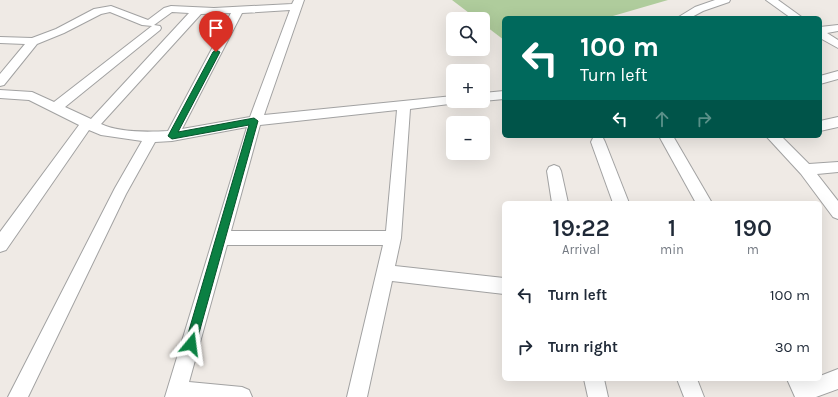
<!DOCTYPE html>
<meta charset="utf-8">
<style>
:root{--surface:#fff;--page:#f2f2f3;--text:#1f2937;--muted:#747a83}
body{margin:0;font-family:Karla,sans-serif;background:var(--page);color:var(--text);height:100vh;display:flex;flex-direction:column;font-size:15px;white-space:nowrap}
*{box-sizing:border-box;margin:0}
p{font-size:13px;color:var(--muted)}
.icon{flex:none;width:22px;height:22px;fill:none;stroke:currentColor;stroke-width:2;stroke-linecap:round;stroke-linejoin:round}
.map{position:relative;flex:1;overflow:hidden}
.details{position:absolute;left:502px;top:201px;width:320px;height:180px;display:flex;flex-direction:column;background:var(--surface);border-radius:6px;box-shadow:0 4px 16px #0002}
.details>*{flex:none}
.top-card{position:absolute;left:502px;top:16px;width:320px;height:122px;border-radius:6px;box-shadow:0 4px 16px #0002;background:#00695c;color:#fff;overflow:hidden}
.fabs{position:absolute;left:446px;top:12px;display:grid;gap:8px}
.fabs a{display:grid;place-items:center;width:44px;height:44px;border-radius:6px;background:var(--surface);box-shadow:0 4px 16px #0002;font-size:20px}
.pin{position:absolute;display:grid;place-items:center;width:34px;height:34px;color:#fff;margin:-41px -17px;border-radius:50% 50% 50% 0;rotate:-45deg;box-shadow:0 0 4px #0007}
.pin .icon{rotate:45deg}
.me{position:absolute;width:44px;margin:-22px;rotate:16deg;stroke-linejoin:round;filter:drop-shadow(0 0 3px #0008)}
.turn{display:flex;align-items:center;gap:14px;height:84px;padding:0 12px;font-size:18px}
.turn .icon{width:52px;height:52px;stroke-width:2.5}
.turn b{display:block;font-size:28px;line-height:34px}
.lanes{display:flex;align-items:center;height:38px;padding:0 12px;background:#0003;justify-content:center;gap:20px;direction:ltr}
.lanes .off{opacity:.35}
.eta{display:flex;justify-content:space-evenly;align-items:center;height:68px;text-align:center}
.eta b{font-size:24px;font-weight:600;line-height:28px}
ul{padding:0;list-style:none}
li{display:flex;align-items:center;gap:12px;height:52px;padding:0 12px}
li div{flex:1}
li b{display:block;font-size:15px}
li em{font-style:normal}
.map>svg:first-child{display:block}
.forest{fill:#afcc9c}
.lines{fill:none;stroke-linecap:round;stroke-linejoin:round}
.street-casing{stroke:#a2a2a2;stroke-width:2}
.street{fill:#fff;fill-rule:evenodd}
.route{fill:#0b8043;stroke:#07532c}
</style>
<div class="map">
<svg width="838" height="397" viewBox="0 0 838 397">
<rect width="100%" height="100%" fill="#efeae5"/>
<!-- forest -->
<polygon class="forest" points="452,0 668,0 606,18 504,18 504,40 483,24 483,19 477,19"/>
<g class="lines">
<defs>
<g id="street">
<path d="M294 0H304L264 115 453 96V101H459L457 103 410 109 401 238 395 266 504 278V294L392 281 367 397H347L383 245H227L189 382 242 387 249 390 252 397H165L247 127 172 141 155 142 126 194 28 397H8L115 188 142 141 101 135 89 130 6 250 0 252V232L79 125 29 100 0 98V90L32 92 54 102 152 26 142 25 110 12 101 14 64 33 37 44 4 85 0 86V74L25 44 0 43V37L32 38 56 29 94 9 111 6 148 20 164 8 171 6 214 8 292 4ZM290 10 250 117 182 129 242 13ZM172 12 189 13 91 119 65 107 160 30 161 28 160 26 154 25ZM231 13 168 131C149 132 119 133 101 124L201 14ZM397 110 386 231H231L260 125Z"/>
<polygon points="715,0 730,0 729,2 703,11 690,18 677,18 695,7"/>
<polygon points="766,0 778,0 803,18 791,18"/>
<polygon points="838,25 838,31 827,33 838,40 838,48 820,38 820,27"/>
<polygon points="838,71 838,79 820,84 820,76"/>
<polygon points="504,91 504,99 483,101 482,101 483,93"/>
<polygon points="838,117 838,127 820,131 820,121"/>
<polygon points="659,136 673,136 712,203 696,203"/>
<polygon points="766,136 781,136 809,164 838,162 838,172 817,174 838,201 838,219 833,217 801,174"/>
<polygon points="598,137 603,138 605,142 629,203 613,203 591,142 593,138"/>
<polygon points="554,165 559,167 561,171 568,203 552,203 547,171 549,167"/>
<polygon points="838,369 838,389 816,397 795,397 787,379 807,379 808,380 820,379 820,376"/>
<polygon points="584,379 604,379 608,397 588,397"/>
<polygon points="677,379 697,379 704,397 684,397"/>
</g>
</defs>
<!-- street casing -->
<use href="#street" class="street-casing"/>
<!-- street -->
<use href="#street" class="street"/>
</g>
<!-- route -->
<polygon class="route" points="216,50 220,52 178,132 254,118 258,121 196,344 195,348 191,350 187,348 185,344 249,125 172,139 168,136 213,52"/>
</svg>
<div class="fabs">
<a><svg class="icon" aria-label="search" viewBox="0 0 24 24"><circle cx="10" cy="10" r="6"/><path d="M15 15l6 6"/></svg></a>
<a>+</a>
<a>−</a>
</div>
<div class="pin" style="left:216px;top:52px;background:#d93025"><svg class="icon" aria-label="arrive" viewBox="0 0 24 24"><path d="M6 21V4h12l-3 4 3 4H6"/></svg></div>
<svg class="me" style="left:191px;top:344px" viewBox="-20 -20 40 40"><path d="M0-17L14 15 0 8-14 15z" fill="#0b8043" stroke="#fff" stroke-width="4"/></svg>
<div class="top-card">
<div class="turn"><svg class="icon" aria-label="left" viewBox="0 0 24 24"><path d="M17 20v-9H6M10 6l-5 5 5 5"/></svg><div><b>100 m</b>Turn left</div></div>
<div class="lanes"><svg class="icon" aria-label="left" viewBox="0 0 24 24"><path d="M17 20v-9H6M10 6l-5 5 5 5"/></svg><svg class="icon off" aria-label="ahead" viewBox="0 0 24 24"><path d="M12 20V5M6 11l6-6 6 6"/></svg><svg class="icon off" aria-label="right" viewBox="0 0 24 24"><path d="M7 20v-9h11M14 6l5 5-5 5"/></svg></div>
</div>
<section class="details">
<div class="eta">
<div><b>19:22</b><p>Arrival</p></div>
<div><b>1</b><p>min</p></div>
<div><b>190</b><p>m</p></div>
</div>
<ul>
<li><svg class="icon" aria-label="left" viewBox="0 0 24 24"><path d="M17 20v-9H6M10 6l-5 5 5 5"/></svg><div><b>Turn left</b></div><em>100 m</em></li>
<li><svg class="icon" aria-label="right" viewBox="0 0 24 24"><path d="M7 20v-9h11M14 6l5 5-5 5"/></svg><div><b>Turn right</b></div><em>30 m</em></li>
</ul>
</section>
</div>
